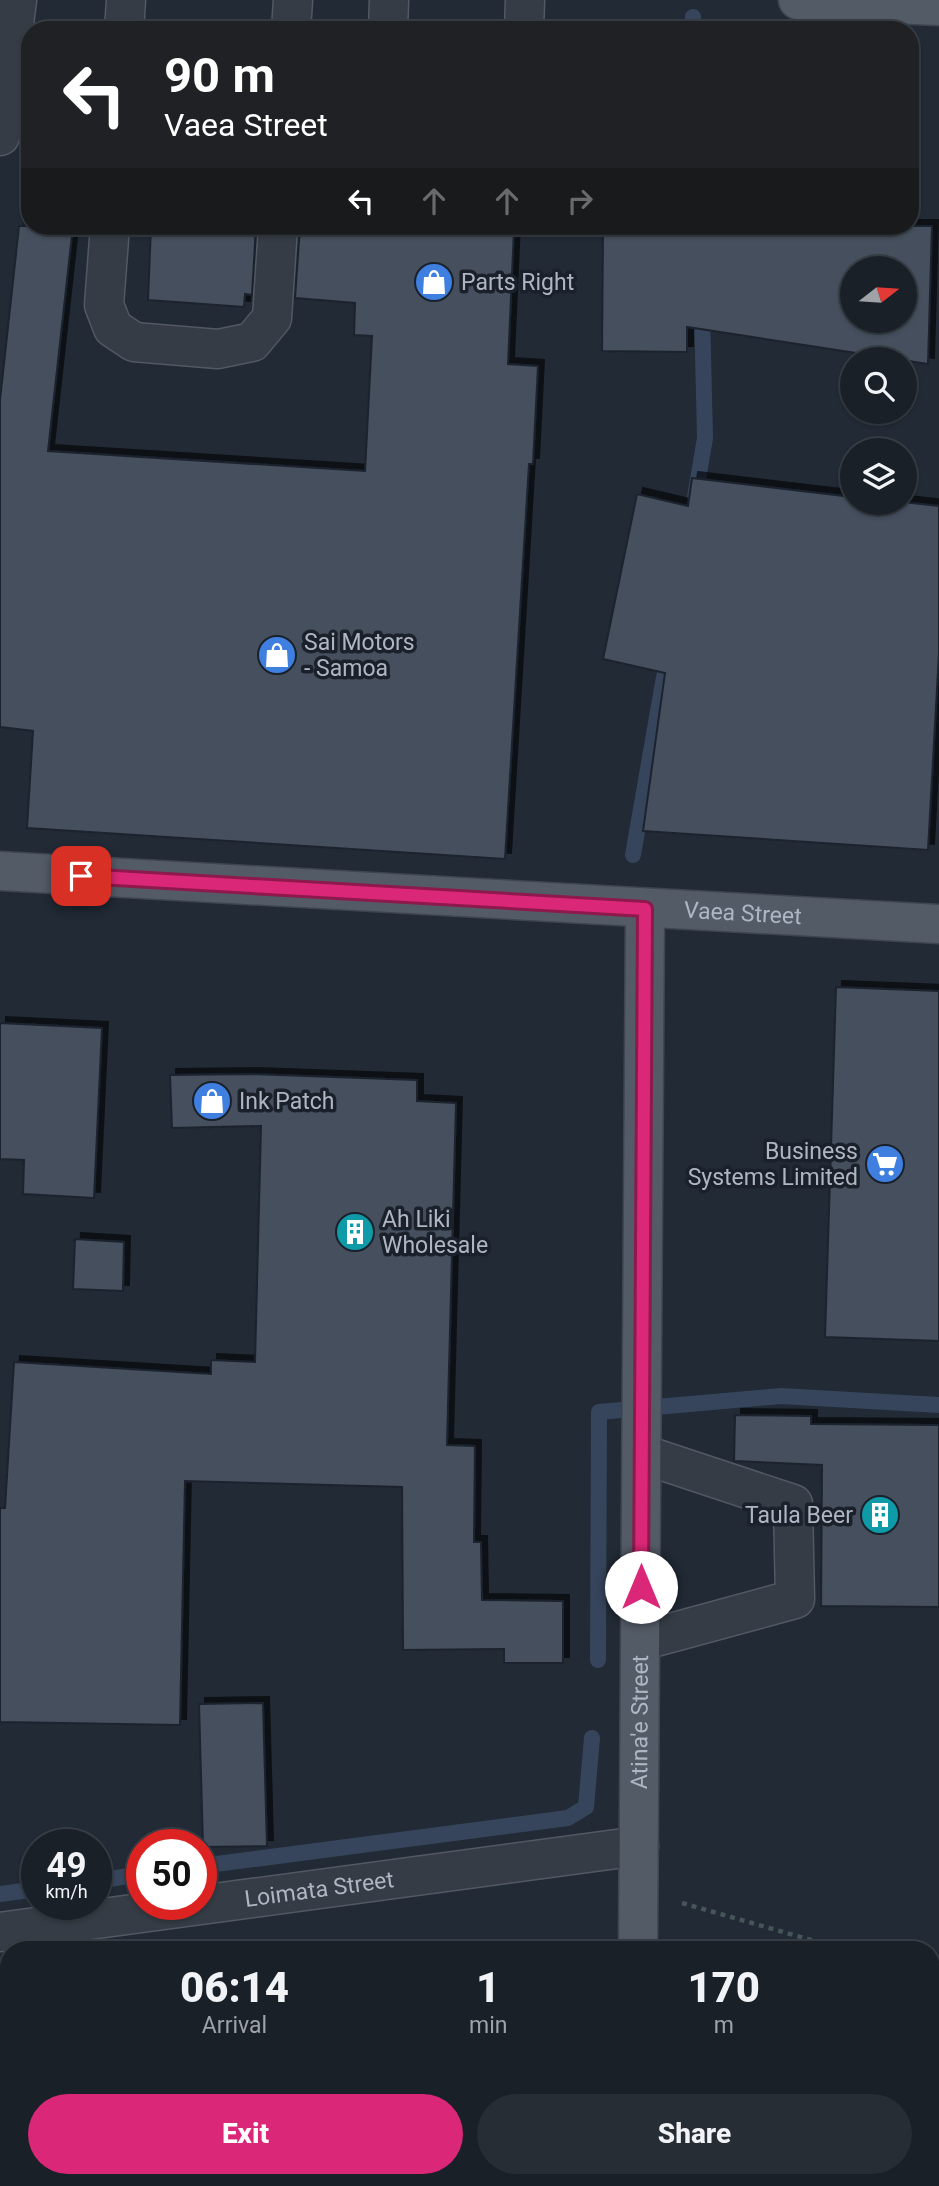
<!DOCTYPE html>
<style>
:root{--surface:#192028;--page:#262d34;--text:#f1f3f6;--muted:#9fa3a8;--line:#373e45;--accent:#db2777}
body{margin:0;font-family:Roboto,sans-serif;background:var(--page);color:var(--text);height:100vh;display:flex;flex-direction:column;font-size:26px;white-space:nowrap}
*{box-sizing:border-box;margin:0}
p{font-size:23px;color:var(--muted)}
.icon{flex:none;width:38px;height:38px;fill:none;stroke:currentColor;stroke-width:2;stroke-linecap:round;stroke-linejoin:round}
.map{position:relative;flex:1;overflow:hidden}
.drawer{position:absolute;left:0px;top:1941px;width:940px;height:247px;display:flex;flex-direction:column;background:var(--surface);border-radius:28px 28px 0 0;box-shadow:0 2px 5px #0004,0 0 0 2px var(--line)}
.drawer>*{flex:none}
.guide{position:absolute;left:21px;top:21px;width:898px;height:214px;border-radius:28px;box-shadow:0 2px 5px #0004,0 0 0 2px var(--line);background:#202124;color:#fff;overflow:hidden}
.needle{width:46px;rotate:73deg}
.tools{position:absolute;left:840px;top:256px;display:grid;gap:14px}
.tools a{display:grid;place-items:center;width:77px;height:77px;border-radius:50%;background:var(--surface);box-shadow:0 2px 5px #0004,0 0 0 2px var(--line);font-size:35px}
.speed{position:absolute;left:21px;top:1829px;display:flex;gap:14px;font-size:35px;font-weight:700;text-align:center}
.speed>*{display:grid;place-content:center;width:91px;height:91px;border-radius:50%;background:var(--surface);box-shadow:0 2px 5px #0004,0 0 0 2px var(--line);line-height:1}
.speed small{font-size:18px;font-weight:400}
.speed .limit{border:10px solid #d22;background:#fff;color:#111}
.pin{position:absolute;display:grid;place-items:center;width:60px;height:60px;color:#fff;margin:-30px;border-radius:14px;box-shadow:0 4px 10px #0006}
.me{position:absolute;width:77px;margin:-38px;rotate:0deg;stroke-linejoin:round;filter:drop-shadow(0 0 5px #0008)}
.turn{display:flex;align-items:center;gap:24px;height:147px;padding:0 28px;font-size:32px}
.turn .icon{width:91px;height:91px;stroke-width:2.5}
.turn b{display:block;font-size:49px;line-height:60px}
.lanes{display:flex;align-items:center;height:66px;padding:0 28px;background:#0003;justify-content:center;gap:35px;direction:ltr}
.lanes .off{opacity:.35}
.eta{display:flex;justify-content:space-evenly;align-items:center;height:119px;text-align:center}
.eta b{font-size:42px;font-weight:800;line-height:49px}
.button{display:flex;gap:14px;margin-top:auto;padding:14px 28px}
.button a{flex:1;height:80px;border-radius:42px;background:var(--accent);color:#fff;font-size:28px;font-weight:800;line-height:80px;text-align:center}
.button a+a{background:var(--page);color:var(--text)}
.map>svg:first-child{display:block}
.lines{fill:none;stroke-linecap:round;stroke-linejoin:round}
.stream{stroke:#36455c;stroke-width:16}
.building{fill:#454f5d;stroke:#1c232d;stroke-width:2;fill-rule:evenodd;filter:url(#shadow)}
.minor-casing{stroke:#525964;stroke-width:41}
.major-casing{stroke:#3e4550;stroke-width:41}
.path{stroke:#455558;stroke-width:4.5;stroke-dasharray:5 5;stroke-linecap:butt}
.minor{stroke:#353c46;stroke-width:38}
.major{stroke:#535b66;stroke-width:38}
.route-casing{stroke:#8e194d;stroke-width:18}
.route{stroke:#db2777;stroke-width:12}
.labels{text-anchor:middle;stroke-width:7;stroke-linejoin:round;paint-order:stroke}
.poi-label{font-size:23px;fill:#afb6c3;stroke:#1a212b;text-anchor:start}
.street-label{font-size:23px;fill:#afb6c3;stroke:#1a212b}
</style>
<div class="map">
<svg width="939" height="2186" viewBox="0 0 939 2186">
<defs>
<filter id="shadow"><feDropShadow dx="6" dy="-6" stdDeviation="0" flood-color="#0009"/></filter>
</defs>
<rect width="100%" height="100%" fill="#212a35"/>
<g class="lines">
<!-- stream -->
<g class="stream">
<polyline points="693,17 693,30"/>
<polyline points="695,497 705,438 702,311"/>
<polyline points="633,855 668,654"/>
<polyline points="598,1660 599,1412 781,1396 939,1405"/>
<polyline points="201,1866 568,1818 586,1807 592,1738"/>
<polyline points="96,1881 142,1874"/>
<polyline points="0,1894 37,1889"/>
</g>
</g>
<!-- building -->
<g class="building">
<polygon points="19,226 73,226 48,451 365,471 372,336 354,335 355,303 295,298 300,226 423,226 514,230 508,364 538,366 533,464 529,464 505,859 27,828 33,731 0,727 0,400"/>
<polygon points="151,226 256,226 252,295 245,294 244,307 148,300"/>
<path d="M603 226H932L928 364 687 327V352L602 351ZM852 268H905V320H852Z"/>
<polygon points="692,478 852,497 852,502 903,502 939,506 939,653 928,850 643,831 665,673 603,659 637,494 688,506"/>
<polygon points="836,987 939,991 939,1341 825,1337"/>
<polygon points="0,1023 102,1028 94,1198 23,1194 24,1160 0,1159"/>
<polygon points="252,1074 417,1080 417,1101 456,1103 447,1445 475,1446 474,1542 481,1542 482,1600 563,1601 563,1663 504,1663 504,1649 403,1650 402,1487 185,1481 180,1725 0,1722 0,1508 5,1508 14,1362 211,1374 211,1360 255,1362 261,1126 172,1128 170,1075"/>
<polygon points="75,1239 124,1242 123,1291 73,1289"/>
<polygon points="735,1415 811,1416 811,1424 939,1425 939,1607 821,1606 822,1465 734,1461"/>
<polygon points="263,1703 267,1846 203,1847 199,1704"/>
</g>
<g class="lines">
<defs>
<g id="minor">
<polyline points="124,30 126,0"/>
<polyline points="291,30 293,0"/>
<polyline points="388,30 389,0"/>
<polyline points="524,30 525,0"/>
<polyline points="0,136 17,0"/>
<polyline points="110,226 104,305 113,328 134,342 218,349 252,342 272,318 278,226"/>
<polyline points="641,1641 795,1599 793,1504 642,1454"/>
<path id="s1" d="M0 1932 639 1846"/>
</g>
<g id="major">
<polyline points="798,0 939,6"/>
<path id="s2" d="M0 871 939 924"/>
<path id="s3" d="M638 1950 645 909"/>
<polyline points="639,2179 639,2186"/>
</g>
</defs>
<!-- minor casing -->
<use href="#minor" class="minor-casing"/>
<!-- major casing -->
<use href="#major" class="major-casing"/>
<!-- path -->
<g class="path">
<polyline points="682,1903 846,1950"/>
<polyline points="73,2181 73,2179"/>
</g>
<!-- minor -->
<use href="#minor" class="minor"/>
<!-- major -->
<use href="#major" class="major"/>
</g>
<g class="lines">
<defs>
<polyline id="route" points="81,876 645,909 641,1587"/>
</defs>
<!-- route casing -->
<use href="#route" class="route-casing"/>
<!-- route -->
<use href="#route" class="route"/>
</g>
<!-- icons -->
<defs>
<symbol id="shop-disc" viewBox="-11 -11 22 22"><circle r="9.5" fill="#3f7fe0" stroke="#1a212b"/><path d="M-5-2.5h2.3a2.7 3.5 0 0 1 5.4 0H5L5.5 6h-11ZM-1.5-2.5h3a1.5 2.3 0 0 0-3 0Z" fill="#fff"/></symbol>
<symbol id="supermarket-disc" viewBox="-11 -11 22 22"><circle r="9.5" fill="#3f7fe0" stroke="#1a212b"/><path d="M-6-5.5h2.5l.6 2H6L4.5 2H-2.5L-4.4-4H-6ZM-1.5 3.2a1.3 1.3 0 1 0 .1 0ZM3 3.2a1.3 1.3 0 1 0 .1 0Z" fill="#fff"/></symbol>
<symbol id="building-disc" viewBox="-11 -11 22 22"><circle r="9.5" fill="#0f9aa8" stroke="#1a212b"/><path d="M-4-6H4V6H1V3H-1V6H-4ZM-2.5-4.3h1.7v1.8h-1.7ZM.8-4.3h1.7v1.8H.8ZM-2.5-1h1.7V.8h-1.7ZM.8-1h1.7V.8H.8Z" fill="#fff"/></symbol>
</defs>
<g fill-rule="evenodd">
<use href="#shop-disc" x="412" y="260" width="44" height="44"/>
<use href="#shop-disc" x="255" y="633" width="44" height="44"/>
<use href="#shop-disc" x="190" y="1079" width="44" height="44"/>
<use href="#supermarket-disc" x="863" y="1142" width="44" height="44"/>
<use href="#building-disc" x="333" y="1210" width="44" height="44"/>
<use href="#building-disc" x="858" y="1493" width="44" height="44"/>
</g>
<g class="labels">
<!-- poi labels -->
<g class="poi-label">
<text x="461" y="290">Parts Right</text>
<text x="304" y="650">Sai Motors<tspan x="304" dy="26">- Samoa</tspan></text>
<text x="239" y="1109">Ink Patch</text>
<text x="858" y="1159" text-anchor="end">Business<tspan x="858" dy="26">Systems Limited</tspan></text>
<text x="382" y="1227">Ah Liki<tspan x="382" dy="26">Wholesale</tspan></text>
<text x="853" y="1523" text-anchor="end">Taula Beer</text>
</g>
<!-- street labels -->
<g class="street-label">
<text dy="8" stroke="none"><textPath href="#s2" startOffset="744">Vaea Street</textPath></text>
<text dy="8" stroke="none"><textPath href="#s3" startOffset="228">Atina'e Street</textPath></text>
<text dy="8" stroke="none"><textPath href="#s1" startOffset="322">Loimata Street</textPath></text>
</g>
</g>
</svg>
<div class="tools">
<a><svg class="needle" viewBox="-14 -14 28 28"><path d="M0-13l5 13h-10z" fill="#e53935"/><path d="M0 13l5-13h-10z" fill="#9fa3a8"/></svg></a>
<a><svg class="icon" aria-label="search" viewBox="0 0 24 24"><circle cx="10" cy="10" r="6"/><path d="M15 15l6 6"/></svg></a>
<a><svg class="icon" aria-label="layers" viewBox="0 0 24 24"><path d="M12 4l9 5-9 5-9-5zM3 14l9 5 9-5"/></svg></a>
</div>
<div class="speed"><div>49<small>km/h</small></div><div class="limit">50</div></div>
<div class="pin" style="left:81px;top:876px;background:#d93025"><svg class="icon" aria-label="arrive" viewBox="0 0 24 24"><path d="M6 21V4h12l-3 4 3 4H6"/></svg></div>
<svg class="me" style="left:641px;top:1587px" viewBox="-20 -20 40 40"><circle r="19" fill="#fff"/><path d="M0-13L10 11 0 6-10 11z" fill="#db2777"/></svg>
<div class="guide">
<div class="turn"><svg class="icon" aria-label="left" viewBox="0 0 24 24"><path d="M17 20v-9H6M10 6l-5 5 5 5"/></svg><div><b>90 m</b>Vaea Street</div></div>
<div class="lanes"><svg class="icon" aria-label="left" viewBox="0 0 24 24"><path d="M17 20v-9H6M10 6l-5 5 5 5"/></svg><svg class="icon off" aria-label="ahead" viewBox="0 0 24 24"><path d="M12 20V5M6 11l6-6 6 6"/></svg><svg class="icon off" aria-label="ahead" viewBox="0 0 24 24"><path d="M12 20V5M6 11l6-6 6 6"/></svg><svg class="icon off" aria-label="right" viewBox="0 0 24 24"><path d="M7 20v-9h11M14 6l5 5-5 5"/></svg></div>
</div>
<section class="drawer">
<div class="eta">
<div><b>06:14</b><p>Arrival</p></div>
<div><b>1</b><p>min</p></div>
<div><b>170</b><p>m</p></div>
</div>
<div class="button"><a>Exit</a><a>Share</a></div>
</section>
</div>
